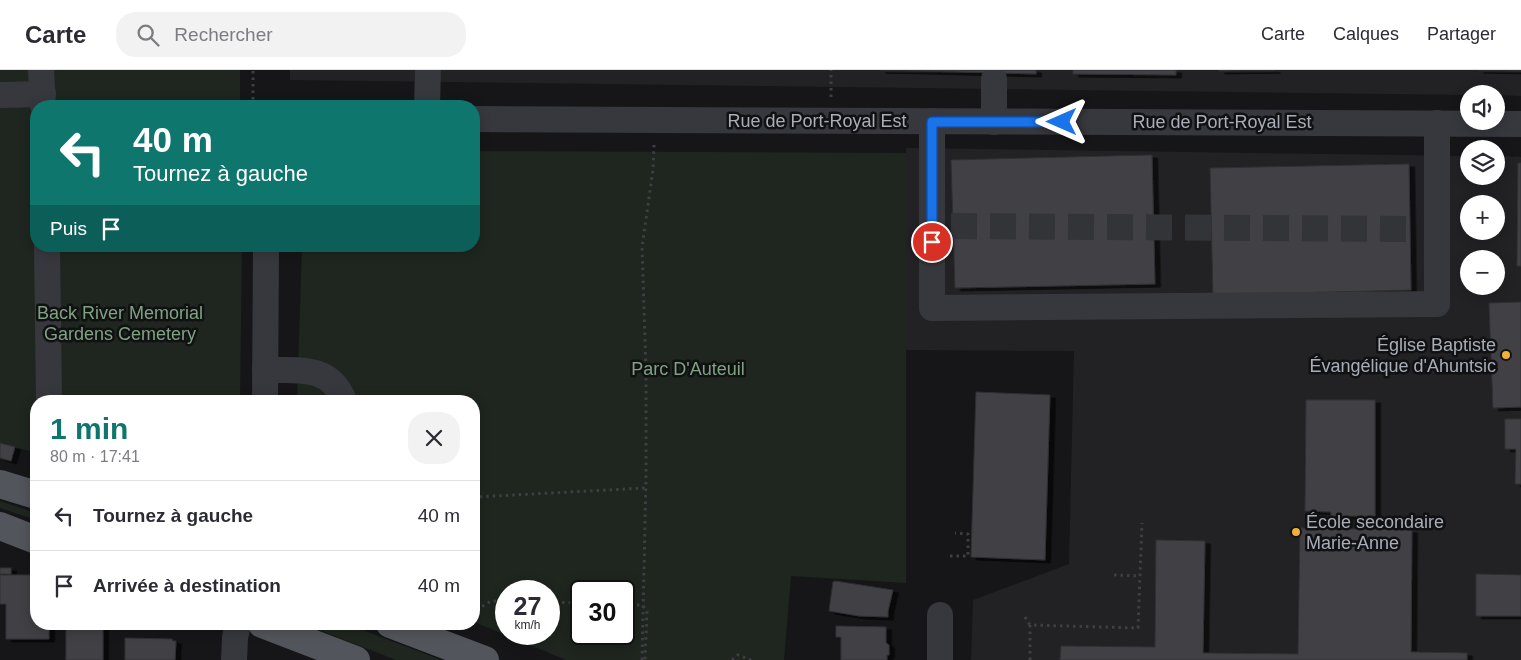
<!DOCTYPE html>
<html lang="fr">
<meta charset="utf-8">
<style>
:root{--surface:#fff;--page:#f2f2f3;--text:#2b2b33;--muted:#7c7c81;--line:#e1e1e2;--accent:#0f766e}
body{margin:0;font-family:Arial,sans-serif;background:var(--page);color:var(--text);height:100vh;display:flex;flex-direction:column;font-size:19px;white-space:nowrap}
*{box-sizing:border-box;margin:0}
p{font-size:16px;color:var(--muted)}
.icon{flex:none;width:28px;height:28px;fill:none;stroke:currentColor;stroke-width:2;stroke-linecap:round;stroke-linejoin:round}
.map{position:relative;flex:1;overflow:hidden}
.details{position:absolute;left:30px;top:325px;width:450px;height:235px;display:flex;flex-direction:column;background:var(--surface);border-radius:20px;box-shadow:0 2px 12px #0003}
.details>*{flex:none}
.guide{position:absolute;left:30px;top:30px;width:450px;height:152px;border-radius:20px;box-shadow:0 2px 12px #0003;background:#0f766e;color:#fff;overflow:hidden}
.fabs{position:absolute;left:1460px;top:15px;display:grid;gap:10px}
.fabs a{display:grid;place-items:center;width:45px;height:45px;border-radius:50%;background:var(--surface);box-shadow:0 2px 12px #0003;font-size:25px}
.speed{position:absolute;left:495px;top:510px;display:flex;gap:10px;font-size:25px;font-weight:700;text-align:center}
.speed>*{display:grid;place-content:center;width:65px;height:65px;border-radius:50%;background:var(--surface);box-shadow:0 2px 12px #0003;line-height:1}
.speed small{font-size:12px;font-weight:400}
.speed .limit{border:2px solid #111;border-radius:8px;background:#fff;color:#111}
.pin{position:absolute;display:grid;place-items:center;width:42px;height:42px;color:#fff;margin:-21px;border:2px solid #fff;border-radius:50%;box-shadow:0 1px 5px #0007}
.me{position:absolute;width:55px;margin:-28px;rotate:270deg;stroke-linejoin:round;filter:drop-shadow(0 0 4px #0008)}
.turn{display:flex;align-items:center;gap:18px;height:105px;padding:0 20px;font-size:22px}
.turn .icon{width:65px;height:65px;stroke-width:2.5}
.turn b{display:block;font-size:35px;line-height:42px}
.then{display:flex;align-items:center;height:48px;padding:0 20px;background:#0003;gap:10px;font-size:19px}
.round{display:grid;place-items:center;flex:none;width:52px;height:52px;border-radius:20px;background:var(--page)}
.summary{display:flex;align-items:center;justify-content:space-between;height:85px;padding:0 20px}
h1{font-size:30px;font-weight:800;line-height:38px;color:var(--accent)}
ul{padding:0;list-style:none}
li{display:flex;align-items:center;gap:15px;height:70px;padding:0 20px;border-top:1px solid var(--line)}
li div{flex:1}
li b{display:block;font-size:19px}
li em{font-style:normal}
header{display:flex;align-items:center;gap:30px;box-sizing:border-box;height:70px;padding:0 25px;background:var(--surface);border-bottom:1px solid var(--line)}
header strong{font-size:24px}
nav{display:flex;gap:28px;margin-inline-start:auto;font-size:18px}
.search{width:350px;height:45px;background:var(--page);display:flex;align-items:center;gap:12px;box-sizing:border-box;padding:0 18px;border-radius:20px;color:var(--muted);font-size:19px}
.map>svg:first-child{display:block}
.built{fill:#222225;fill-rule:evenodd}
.green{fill:#1e261f;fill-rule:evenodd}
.building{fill:#404145;stroke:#303034;filter:url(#shadow)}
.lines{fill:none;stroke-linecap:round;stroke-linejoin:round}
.minor-tunnel{stroke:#333438;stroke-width:26;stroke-dasharray:26 13;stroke-linecap:butt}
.path{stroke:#3d3f44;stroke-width:3;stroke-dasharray:2.5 4;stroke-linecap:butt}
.minor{stroke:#37383d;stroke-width:26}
.major{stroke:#53555c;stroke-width:28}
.route-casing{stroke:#114b97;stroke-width:12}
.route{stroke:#1a73e8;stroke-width:9}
.poi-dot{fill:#f2b134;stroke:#111113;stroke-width:2}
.labels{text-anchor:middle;stroke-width:5;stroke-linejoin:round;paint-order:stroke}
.street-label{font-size:18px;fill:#a8adb8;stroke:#111113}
.park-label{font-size:18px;fill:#7fa381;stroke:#111113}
.poi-label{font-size:18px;fill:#a8adb8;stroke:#111113;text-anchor:end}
</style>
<header>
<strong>Carte</strong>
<div class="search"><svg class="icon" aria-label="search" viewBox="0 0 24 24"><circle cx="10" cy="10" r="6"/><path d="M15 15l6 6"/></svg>Rechercher</div>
<nav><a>Carte</a><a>Calques</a><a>Partager</a></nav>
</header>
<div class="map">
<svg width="1521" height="590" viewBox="0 0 1521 590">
<defs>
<filter id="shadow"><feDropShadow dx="5.5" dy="3" stdDeviation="0" flood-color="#0009"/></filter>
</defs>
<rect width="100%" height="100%" fill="#161618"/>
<!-- built -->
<g class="built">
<polygon points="290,0 1521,0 1521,26 1496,25 1496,24 1469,25 290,10"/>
<path d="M906 78 1469 86V106H1496V86L1521 87V590H971L973 530 1069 494 1074 281 905 280ZM1469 134H1496V161H1469ZM1469 189H1496V216H1469Z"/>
</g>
<!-- green -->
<g class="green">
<polygon points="0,0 240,0 240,36 36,36 36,176 242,176 240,331 36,331 36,383 0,373"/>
<path d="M474 81 906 83V513L791 506 784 590H566L474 552V331H297L302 176H474ZM506 521H549V564H506ZM581 521H624V564H581Z"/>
<polygon points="0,431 36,443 36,450 0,438"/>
<polygon points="304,554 347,554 441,590 396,590"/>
</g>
<!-- building -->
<g class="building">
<polygon points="880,0 1036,0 1036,4"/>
<polygon points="1073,0 1176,0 1176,5 1073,4"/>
<polygon points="1219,0 1275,0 1219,1"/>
<polygon points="1478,0 1521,0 1521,1"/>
<polygon points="1152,85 1155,214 955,218 951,90"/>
<polygon points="1518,93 1521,93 1521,196 1517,196"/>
<polygon points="1409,94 1411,220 1213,225 1210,98"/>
<polygon points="1521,232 1521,337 1493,338 1489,233"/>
<polygon points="976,322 1050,325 1045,490 971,487"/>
<polygon points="1306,330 1375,330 1375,446 1347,446 1346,458 1331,458 1331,442 1305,441"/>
<polygon points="1505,349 1521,349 1521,414 1515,414 1516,379 1505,379"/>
<polygon points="0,373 15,377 11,391 0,388"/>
<polygon points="1300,458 1412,460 1411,582 1467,583 1467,590 1060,590 1061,576 1155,577 1156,470 1205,471 1203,583 1298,584"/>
<rect x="0" y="498" width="11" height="6"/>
<polygon points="1476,504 1521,505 1521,546 1476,546"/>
<polygon points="0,505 30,505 36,507 36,554 49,554 49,569 6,569 6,534 0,534"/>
<polygon points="835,511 893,520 888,541 888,547 859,546 829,541 833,512"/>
<rect x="66" y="554" width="37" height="36"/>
<polygon points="836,556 886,557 886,573 889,575 889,585 887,585 887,590 841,590 841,567 836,567"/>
<polygon points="125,568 172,569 173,571 176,571 175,590 125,590"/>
</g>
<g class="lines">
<!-- minor-tunnel -->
<polyline class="minor-tunnel" points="951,156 1419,159"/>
<!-- path -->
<g class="path">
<polyline points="831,27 831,0"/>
<polyline points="253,36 253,0"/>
<polyline points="474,436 476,427 645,418"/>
<polyline points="950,486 968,486 968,464 955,463"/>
<polyline points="1114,505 1140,506"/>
<polyline points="549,532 581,533"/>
<polyline points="624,535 642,535 647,541 645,590"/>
<polyline points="1025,547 1030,555"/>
<polyline points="474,552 475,541 491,531 506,531"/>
<polyline points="642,590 646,408 646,300 642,177 653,100 654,75"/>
<polyline points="732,590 738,585 751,590"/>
<polyline points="1030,590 1030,555 1138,558 1142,453"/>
</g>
<!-- minor -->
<g class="minor">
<polyline points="41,0 43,36"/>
<polyline points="994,9 994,52"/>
<polyline points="0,25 43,24"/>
<polyline points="427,36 428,0"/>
<polyline points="474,49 1521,54"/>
<polyline points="932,51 932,238 1437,234 1437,53"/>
<polyline points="47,176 49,331"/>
<path d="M265 300C298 301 330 294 344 331"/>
<polyline points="265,331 266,176"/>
<polyline points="234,590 235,568 238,554"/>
<polyline points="940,590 940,545"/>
</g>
<!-- major -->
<g class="major">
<polyline points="0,414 36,425"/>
<polyline points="0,456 36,470"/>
<polyline points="262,554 356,590"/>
<polyline points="390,554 485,590"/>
</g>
</g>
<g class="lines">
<defs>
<polyline id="route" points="932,172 932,52 1062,52"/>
</defs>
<!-- route casing -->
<use href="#route" class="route-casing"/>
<!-- route -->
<use href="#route" class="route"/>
</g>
<!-- markers -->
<g class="poi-dot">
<circle cx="1506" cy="285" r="5"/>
<circle cx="1296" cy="462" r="5"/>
</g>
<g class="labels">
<!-- street labels -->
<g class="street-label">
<text x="817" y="57">Rue de Port-Royal Est</text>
<text x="1222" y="58">Rue de Port-Royal Est</text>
</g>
<!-- park labels -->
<g class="park-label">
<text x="120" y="249">Back River Memorial<tspan x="120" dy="21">Gardens Cemetery</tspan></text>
<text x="688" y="305">Parc D'Auteuil</text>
</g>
<!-- poi labels -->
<g class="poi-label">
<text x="1496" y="281">Église Baptiste<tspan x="1496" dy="21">Évangélique d'Ahuntsic</tspan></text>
<text x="1306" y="458" text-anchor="start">École secondaire<tspan x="1306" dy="21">Marie-Anne</tspan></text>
</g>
</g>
</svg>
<div class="fabs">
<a><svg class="icon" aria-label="sound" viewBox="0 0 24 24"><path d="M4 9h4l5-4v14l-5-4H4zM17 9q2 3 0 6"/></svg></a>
<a><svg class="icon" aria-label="layers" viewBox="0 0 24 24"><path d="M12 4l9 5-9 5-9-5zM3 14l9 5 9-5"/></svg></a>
<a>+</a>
<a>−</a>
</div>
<div class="speed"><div>27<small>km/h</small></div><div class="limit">30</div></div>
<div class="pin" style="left:932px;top:172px;background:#d93025"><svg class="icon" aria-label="arrive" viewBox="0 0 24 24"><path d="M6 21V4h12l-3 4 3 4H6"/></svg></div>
<svg class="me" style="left:1062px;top:52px" viewBox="-20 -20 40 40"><path d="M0-17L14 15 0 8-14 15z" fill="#1a73e8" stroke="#fff" stroke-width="4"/></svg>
<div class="guide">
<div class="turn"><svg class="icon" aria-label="left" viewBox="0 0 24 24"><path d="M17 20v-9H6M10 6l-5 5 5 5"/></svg><div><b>40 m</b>Tournez à gauche</div></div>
<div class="then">Puis<svg class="icon" aria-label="arrive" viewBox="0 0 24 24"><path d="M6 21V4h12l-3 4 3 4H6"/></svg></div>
</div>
<section class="details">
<div class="summary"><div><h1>1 min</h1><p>80 m · 17:41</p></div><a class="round"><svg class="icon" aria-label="close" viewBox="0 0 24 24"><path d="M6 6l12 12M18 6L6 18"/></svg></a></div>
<ul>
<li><svg class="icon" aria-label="left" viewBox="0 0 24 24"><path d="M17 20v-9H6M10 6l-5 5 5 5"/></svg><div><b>Tournez à gauche</b></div><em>40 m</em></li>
<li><svg class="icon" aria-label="arrive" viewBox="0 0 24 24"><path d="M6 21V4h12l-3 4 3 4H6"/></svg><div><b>Arrivée à destination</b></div><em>40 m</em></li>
</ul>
</section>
</div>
